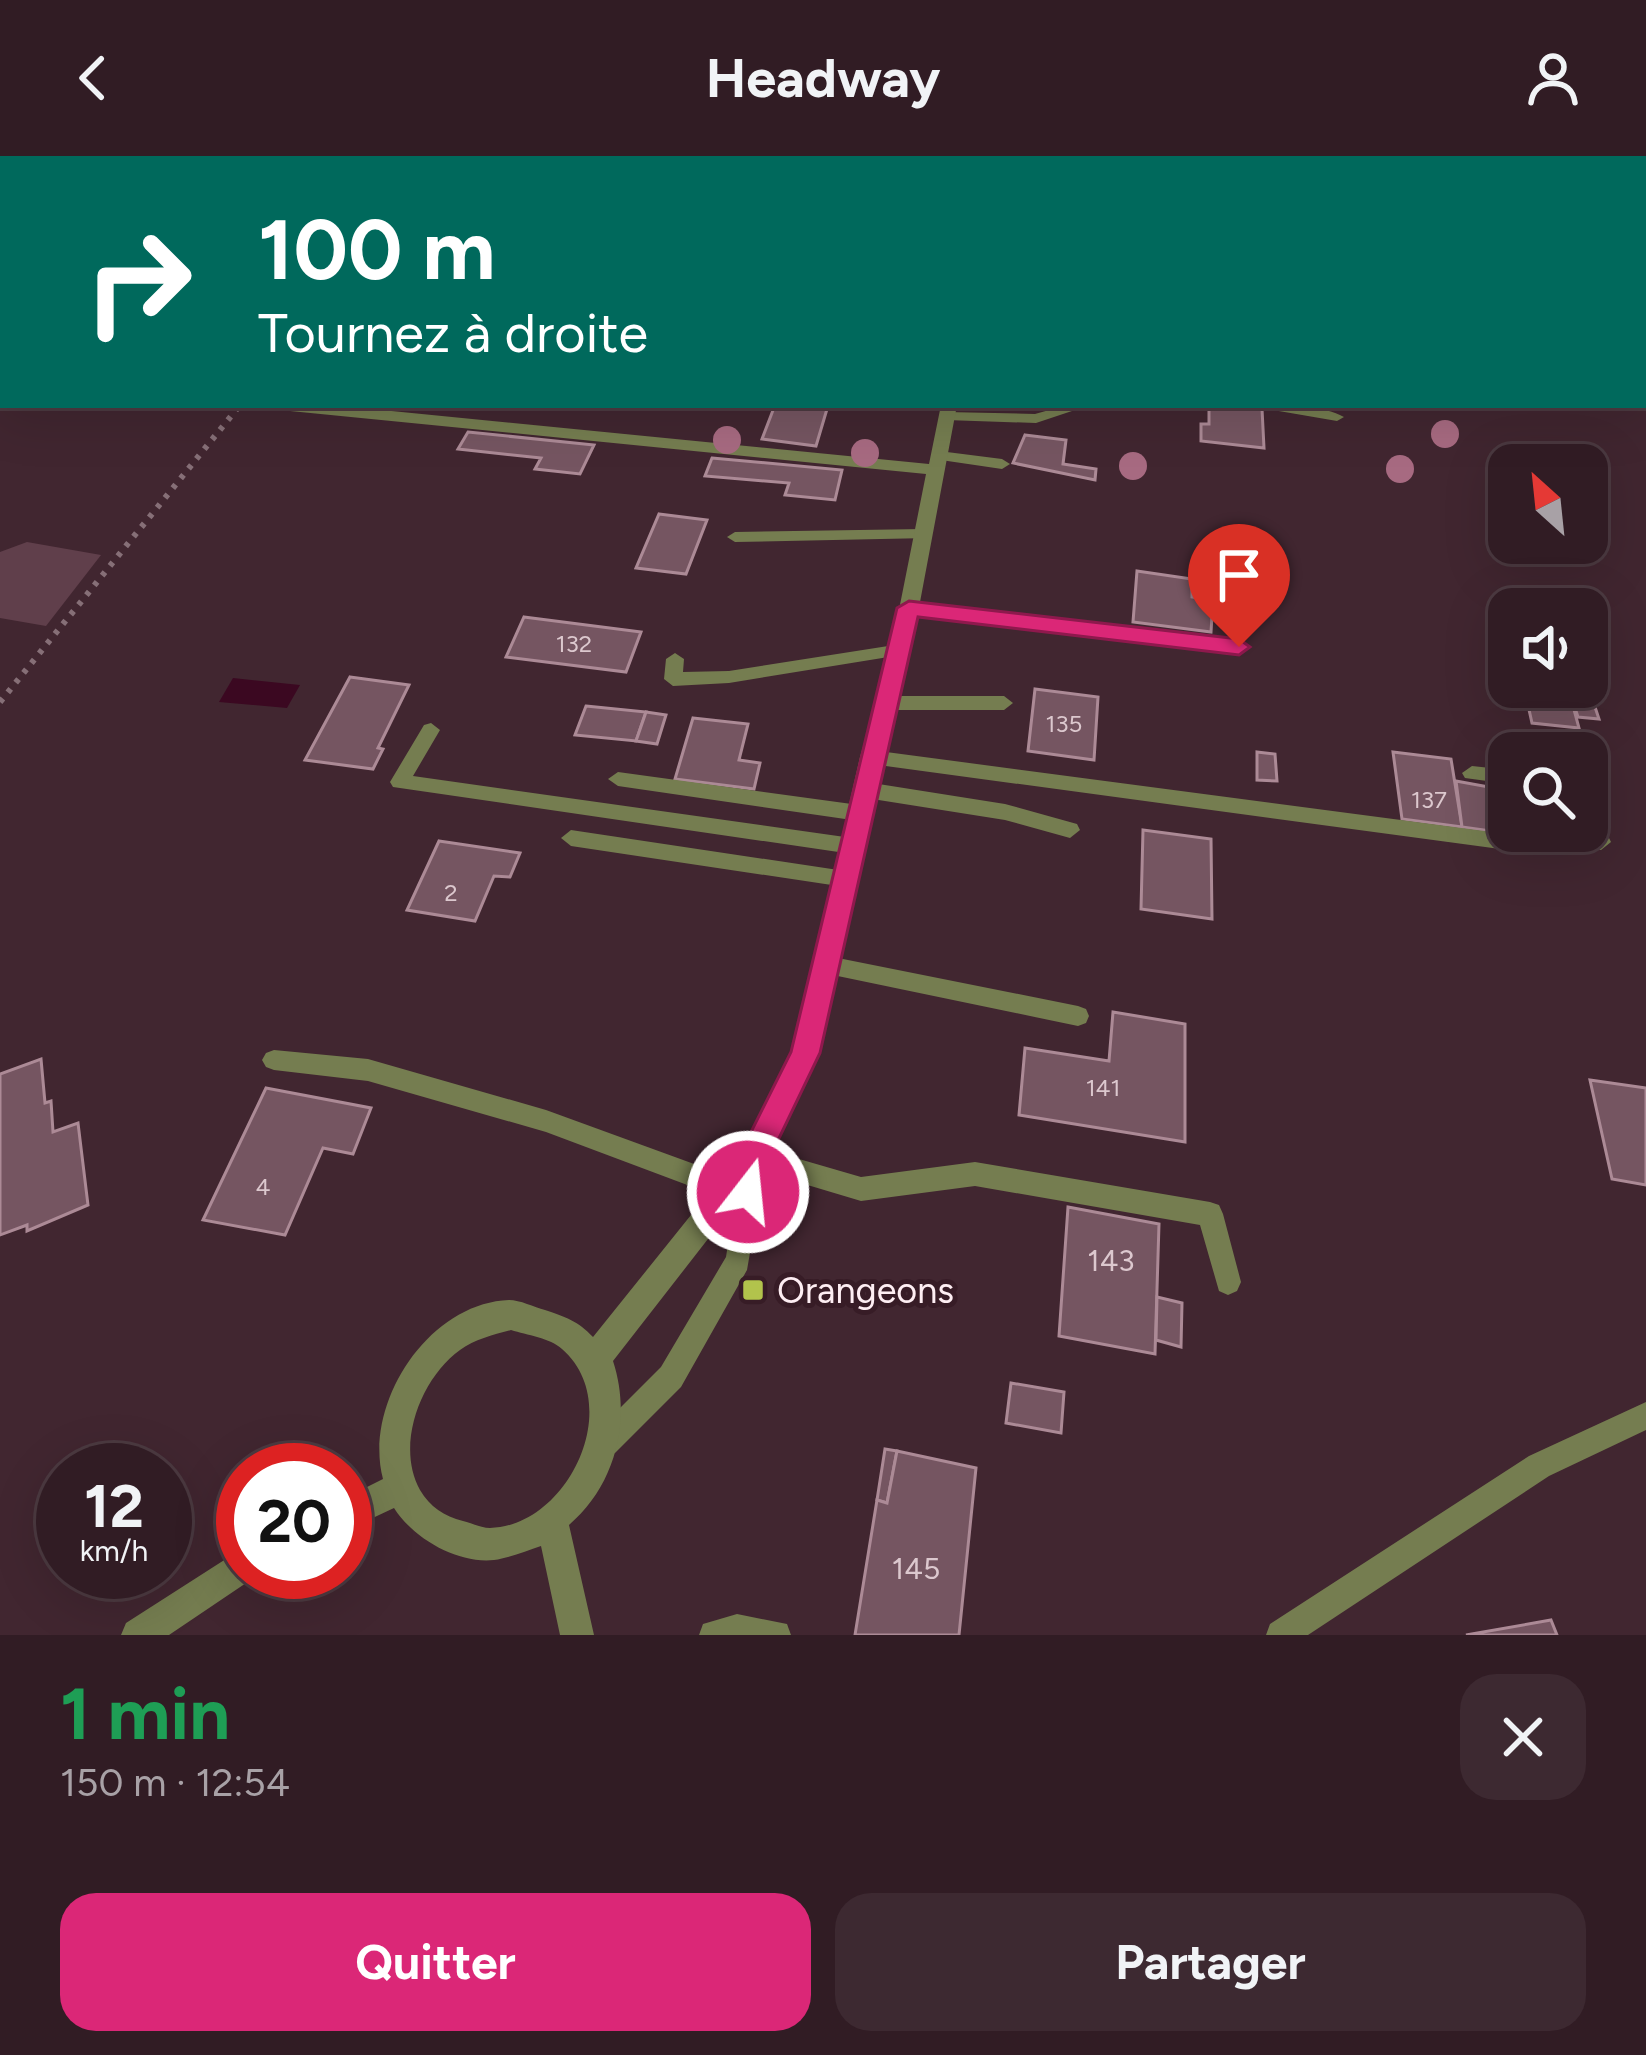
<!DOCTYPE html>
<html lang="fr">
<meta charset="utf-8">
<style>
:root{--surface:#311c24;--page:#3d2931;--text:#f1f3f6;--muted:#a8a1a6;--line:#4c3a41;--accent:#db2777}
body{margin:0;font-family:Figtree,sans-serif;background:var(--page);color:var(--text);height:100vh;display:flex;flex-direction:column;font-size:45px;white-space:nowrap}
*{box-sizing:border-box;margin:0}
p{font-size:39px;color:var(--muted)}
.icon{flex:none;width:66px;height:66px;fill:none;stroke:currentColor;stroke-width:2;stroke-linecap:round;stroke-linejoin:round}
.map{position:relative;height:1479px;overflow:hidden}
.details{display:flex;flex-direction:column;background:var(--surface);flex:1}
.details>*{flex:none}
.banner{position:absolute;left:0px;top:0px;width:1647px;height:252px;box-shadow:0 12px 48px #0002,0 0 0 3px var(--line);background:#00695c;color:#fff;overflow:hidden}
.needle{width:78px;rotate:333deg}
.tools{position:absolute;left:1488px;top:288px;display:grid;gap:24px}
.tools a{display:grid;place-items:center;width:120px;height:120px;border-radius:24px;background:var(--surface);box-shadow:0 12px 48px #0002,0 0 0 3px var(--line);font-size:60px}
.speed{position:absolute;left:36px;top:1287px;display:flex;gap:24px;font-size:60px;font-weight:700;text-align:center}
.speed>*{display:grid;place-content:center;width:156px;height:156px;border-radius:50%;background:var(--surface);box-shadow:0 12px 48px #0002,0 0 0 3px var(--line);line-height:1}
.speed small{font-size:30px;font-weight:400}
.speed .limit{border:18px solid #d22;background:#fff;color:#111}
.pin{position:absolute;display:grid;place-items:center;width:102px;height:102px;color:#fff;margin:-123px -51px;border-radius:50% 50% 50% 0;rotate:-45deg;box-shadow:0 0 12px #0007}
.pin .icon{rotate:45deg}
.me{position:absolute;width:132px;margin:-66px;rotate:16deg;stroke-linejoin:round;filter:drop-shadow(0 0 9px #0008)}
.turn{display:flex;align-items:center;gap:42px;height:252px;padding:0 60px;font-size:54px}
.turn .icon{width:156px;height:156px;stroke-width:2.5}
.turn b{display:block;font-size:84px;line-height:102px}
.round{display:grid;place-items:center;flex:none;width:126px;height:126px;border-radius:36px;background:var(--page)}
.headline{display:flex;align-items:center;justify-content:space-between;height:204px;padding:0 60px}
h1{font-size:72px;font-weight:700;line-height:90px;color:#1e9e55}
.primary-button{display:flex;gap:24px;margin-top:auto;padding:24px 60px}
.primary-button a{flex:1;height:138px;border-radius:36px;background:var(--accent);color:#fff;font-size:48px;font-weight:700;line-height:138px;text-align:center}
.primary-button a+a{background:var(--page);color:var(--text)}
header{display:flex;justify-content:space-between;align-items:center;height:156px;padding:0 60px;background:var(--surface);font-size:54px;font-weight:700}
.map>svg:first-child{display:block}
.green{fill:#603f4b}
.water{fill:#3b0821}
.building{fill:#755561;stroke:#ac8a96;stroke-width:3}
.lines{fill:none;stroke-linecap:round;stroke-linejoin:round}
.path-far1{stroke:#866f77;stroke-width:4.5;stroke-dasharray:4.5 6;stroke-linecap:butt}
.path{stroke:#866f77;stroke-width:6;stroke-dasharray:4.5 8;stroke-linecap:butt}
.service{fill:#757d50;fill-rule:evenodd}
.minor{fill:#757d50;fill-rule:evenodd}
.tree{fill:#a76a81}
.route{fill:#db2777;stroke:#8e194d;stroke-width:3}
.poi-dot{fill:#b2c34c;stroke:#371c26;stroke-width:4.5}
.labels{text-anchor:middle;stroke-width:10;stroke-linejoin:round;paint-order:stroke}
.number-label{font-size:24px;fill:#dcc8ce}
.near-number-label{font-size:30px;fill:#dcc8ce}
.near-poi-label{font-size:36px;fill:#feeef3;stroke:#371c26;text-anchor:start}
</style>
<header><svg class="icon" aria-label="back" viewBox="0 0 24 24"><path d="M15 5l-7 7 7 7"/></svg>Headway<svg class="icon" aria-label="person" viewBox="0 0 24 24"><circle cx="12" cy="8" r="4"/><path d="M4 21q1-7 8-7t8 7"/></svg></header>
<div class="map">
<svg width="1646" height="1479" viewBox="0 0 1646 1479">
<rect width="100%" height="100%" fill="#412630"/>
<!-- green -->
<polygon class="green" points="27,386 101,399 46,470 0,462 0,396"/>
<!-- water -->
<polygon class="water" points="233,522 300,529 287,552 219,546"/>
<!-- building -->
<g class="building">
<polygon points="775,249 827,253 816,290 762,283"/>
<polygon points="1209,249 1262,253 1264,292 1201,285 1201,268 1209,268"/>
<polygon points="468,276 594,289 580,318 535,313 541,302 458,293"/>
<polygon points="1025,279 1066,284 1063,308 1096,313 1095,324 1013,307"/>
<polygon points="712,302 842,314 835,344 785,339 789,327 705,320"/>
<polygon points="659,358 707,364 686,418 636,412"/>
<polygon points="1137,415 1192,423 1192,441 1213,444 1211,476 1133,466"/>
<polygon points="524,461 641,476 626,516 506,501"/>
<polygon points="350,521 409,529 378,592 383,593 373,613 305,604"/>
<polygon points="1524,531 1569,535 1579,572 1532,567"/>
<polygon points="1035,533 1098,541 1094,604 1028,595"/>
<polygon points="1573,546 1594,548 1599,563 1578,561"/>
<polygon points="586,550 646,556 636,585 575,579"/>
<polygon points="646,556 666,559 657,588 636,585"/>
<polygon points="693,562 748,568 739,604 760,607 754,633 675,623"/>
<polygon points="1257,596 1275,598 1277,625 1257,624"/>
<polygon points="1393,596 1451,603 1462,671 1402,663"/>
<polygon points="1456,625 1489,631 1498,676 1462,671"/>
<polygon points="1143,674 1211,683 1212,763 1141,753"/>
<polygon points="439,685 520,697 510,721 494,720 475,765 407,754"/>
<polygon points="1113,856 1185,868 1185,986 1019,959 1025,892 1109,905"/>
<polygon points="41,903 45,947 51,945 53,976 78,967 88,1049 27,1075 27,1069 0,1079 0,918"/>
<polygon points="1590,924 1646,932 1646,1029 1612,1023"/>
<polygon points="266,932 371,952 353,998 323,992 285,1079 203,1064"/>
<polygon points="1068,1051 1159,1068 1155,1198 1059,1180"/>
<polygon points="1157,1141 1182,1147 1181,1191 1156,1184"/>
<polygon points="1011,1227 1064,1236 1061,1277 1006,1267"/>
<polygon points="885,1293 897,1295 887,1347 877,1344"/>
<polygon points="897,1295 976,1312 959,1479 855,1479 877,1344 887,1347"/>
<polygon points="1551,1464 1557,1479 1466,1479"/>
</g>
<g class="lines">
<!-- path-far1 -->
<polyline class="path-far1" points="1644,216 1646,221"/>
<!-- path -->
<polyline class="path" points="0,546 240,249"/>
<!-- service -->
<g class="service">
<polygon points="1005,0 1038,0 1042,3 1009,3"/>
<polygon points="1067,249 1090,249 1036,267 946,264 939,260 946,256 1035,258"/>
<path d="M1260 249C1287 249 1320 248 1344 261L1337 265 1267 253Z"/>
<polygon points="939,295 1002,303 1010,308 1002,313 934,303 934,297"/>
<polygon points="923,373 931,378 929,382 735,386 727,381 735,376"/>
<polygon points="909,446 1239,485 1248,491 1239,497 903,456 903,448"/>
<polygon points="901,488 910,494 907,498 729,527 673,530 664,523 666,503 675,497 684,503 683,516 729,515"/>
<polygon points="887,540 1004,540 1013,547 1004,554 887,554 878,547"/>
<polygon points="431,567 440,574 413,620 852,682 859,684 862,690 859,696 852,698 393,631 390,626 393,621 424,569"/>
<polygon points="871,594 1544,683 1574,676 1586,677 1587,649 1594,652 1611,686 1601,694 1574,692 1544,699 871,608 861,601"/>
<polygon points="1472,610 1509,614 1509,628 1465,622 1462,617"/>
<polygon points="618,616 859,649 869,657 859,665 618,630 608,623"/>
<polygon points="866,626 1005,648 1077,668 1080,674 1070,682 1005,664 866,642 856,634"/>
<polygon points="571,674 845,715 852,717 855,723 852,729 845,731 571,690 561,682"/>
<polygon points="828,800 1078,850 1086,853 1089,860 1086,867 1078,870 828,818 820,816 817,809 820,802"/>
<polygon points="274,894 368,903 546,954 738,1024 745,994 754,990 861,1021 975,1006 1210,1046 1219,1049 1223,1058 1241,1126 1237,1135 1228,1139 1219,1135 1200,1069 975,1030 861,1045 764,1016 747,1114 681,1231 615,1297 605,1301 595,1297 591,1287 595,1277 661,1211 726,1101 735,1043 730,1045 546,976 368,925 274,914 266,911 262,904 266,897"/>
<polygon points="1646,1246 1646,1274 1549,1320 1308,1479 1266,1479 1270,1468 1529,1300"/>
<polygon points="737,1458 787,1468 791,1479 699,1479 703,1468"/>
</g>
<!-- minor -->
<g class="minor">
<polygon points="991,0 1005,0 990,3"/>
<rect x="0" y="216" width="3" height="10"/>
<path d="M272 249H331L929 308 941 249H957L911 494 882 601 818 897 764 1011 613 1205C632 1263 616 1329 569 1369L594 1479H560L541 1390C526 1395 509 1402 494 1404 457 1408 413 1382 394 1352L345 1375V1342L383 1323C363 1248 428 1147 509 1144 520 1144 534 1151 545 1154 566 1161 578 1165 593 1181L744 993 792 896 860 601 891 494 926 318 280 254ZM511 1174C527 1179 550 1182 562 1193 626 1249 568 1370 490 1372 482 1372 471 1367 463 1365 444 1360 430 1351 420 1334 395 1289 421 1222 460 1194 475 1183 493 1179 511 1174Z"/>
<polygon points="243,1392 243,1416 257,1416 255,1421 169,1479 121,1479 126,1467"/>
</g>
</g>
<!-- trees -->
<g class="tree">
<circle cx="1445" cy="278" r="14"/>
<circle cx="727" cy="284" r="14"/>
<circle cx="865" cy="297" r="14"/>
<circle cx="1133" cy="310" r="14"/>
<circle cx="1400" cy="313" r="14"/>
</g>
<!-- route -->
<polygon class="route" points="909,445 1239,483 1250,491 1239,499 918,461 820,897 769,1003 760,1047 748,1052 737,1047 732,1036 738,1002 791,896 897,452"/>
<!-- markers -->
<rect class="poi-dot" x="741" y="1122" width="24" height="24" rx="6"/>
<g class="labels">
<!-- number labels -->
<g class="number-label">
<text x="574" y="496">132</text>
<text x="1064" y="576">135</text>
<text x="1429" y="652">137</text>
<text x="451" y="745">2</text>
<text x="1103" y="940">141</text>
<text x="263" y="1039">4</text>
</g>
<!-- near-number labels -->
<g class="near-number-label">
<text x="1111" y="1115">143</text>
<text x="916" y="1423">145</text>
</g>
<!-- near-poi labels -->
<g class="near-poi-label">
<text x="777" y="1147">Orangeons</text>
</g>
</g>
</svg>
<div class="tools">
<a><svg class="needle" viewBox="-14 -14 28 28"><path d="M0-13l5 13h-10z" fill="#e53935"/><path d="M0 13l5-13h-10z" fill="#a8a1a6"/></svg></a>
<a><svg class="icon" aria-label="sound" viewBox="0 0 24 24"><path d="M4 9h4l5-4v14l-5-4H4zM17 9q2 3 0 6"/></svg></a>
<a><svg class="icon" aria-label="search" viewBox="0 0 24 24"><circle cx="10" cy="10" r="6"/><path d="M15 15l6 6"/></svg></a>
</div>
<div class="speed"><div>12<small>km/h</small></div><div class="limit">20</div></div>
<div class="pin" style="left:1239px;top:491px;background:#d93025"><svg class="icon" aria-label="arrive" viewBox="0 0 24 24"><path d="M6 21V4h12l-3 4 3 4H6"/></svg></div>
<svg class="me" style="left:748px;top:1036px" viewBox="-20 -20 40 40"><circle r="17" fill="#db2777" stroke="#fff" stroke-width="3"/><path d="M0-11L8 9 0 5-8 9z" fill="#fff"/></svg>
<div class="banner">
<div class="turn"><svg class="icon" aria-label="right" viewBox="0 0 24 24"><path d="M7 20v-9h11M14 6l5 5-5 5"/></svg><div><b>100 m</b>Tournez à droite</div></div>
</div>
</div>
<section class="details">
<div class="headline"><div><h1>1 min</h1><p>150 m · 12:54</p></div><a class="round"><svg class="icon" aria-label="close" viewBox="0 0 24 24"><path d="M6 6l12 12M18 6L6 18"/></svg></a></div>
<div class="primary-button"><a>Quitter</a><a>Partager</a></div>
</section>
